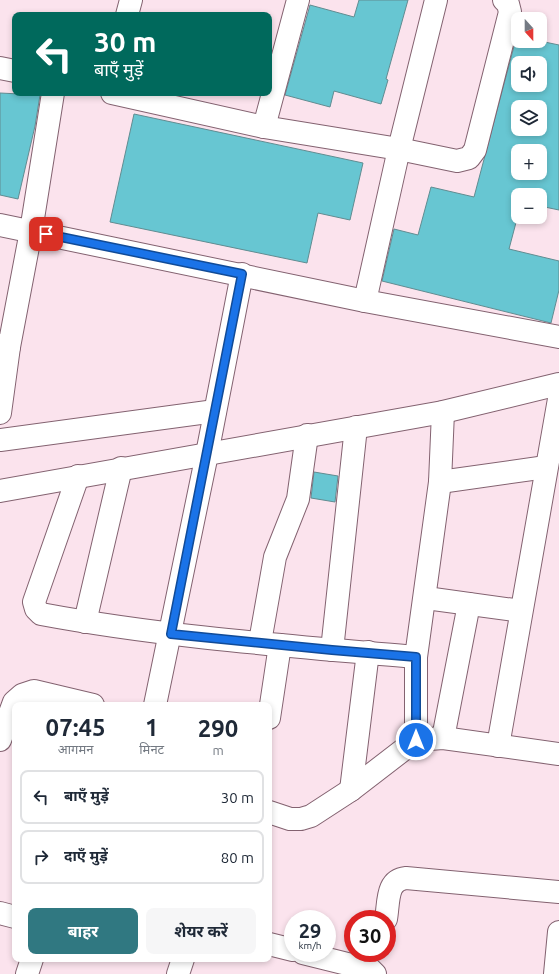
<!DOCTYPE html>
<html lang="hi">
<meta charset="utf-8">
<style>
:root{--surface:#fff;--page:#f6f6f7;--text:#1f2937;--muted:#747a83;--line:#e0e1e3;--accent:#307881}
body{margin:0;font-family:Ubuntu,"Noto Sans Devanagari",sans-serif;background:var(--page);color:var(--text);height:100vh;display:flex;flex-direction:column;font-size:15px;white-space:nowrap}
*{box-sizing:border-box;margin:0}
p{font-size:13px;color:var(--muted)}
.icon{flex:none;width:22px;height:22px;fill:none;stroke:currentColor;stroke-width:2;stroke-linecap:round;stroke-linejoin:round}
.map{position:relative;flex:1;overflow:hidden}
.side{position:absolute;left:12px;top:702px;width:260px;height:260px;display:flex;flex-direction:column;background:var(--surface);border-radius:8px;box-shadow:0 2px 6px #0003}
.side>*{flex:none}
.top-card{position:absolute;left:12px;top:12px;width:260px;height:84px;border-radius:8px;box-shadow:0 2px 6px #0003;background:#00695c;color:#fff;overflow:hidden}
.needle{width:26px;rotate:159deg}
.fabs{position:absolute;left:511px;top:12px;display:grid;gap:8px}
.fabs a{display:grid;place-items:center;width:36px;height:36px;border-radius:8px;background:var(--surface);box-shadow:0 2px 6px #0003;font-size:20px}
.speed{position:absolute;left:284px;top:910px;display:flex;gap:8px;font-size:20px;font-weight:700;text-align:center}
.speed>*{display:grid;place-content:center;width:52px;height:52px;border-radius:50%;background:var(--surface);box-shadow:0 2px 6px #0003;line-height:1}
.speed small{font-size:10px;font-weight:400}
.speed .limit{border:6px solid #d22;background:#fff;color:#111}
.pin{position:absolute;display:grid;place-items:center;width:34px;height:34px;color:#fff;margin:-17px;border-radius:8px;box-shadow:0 2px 6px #0006}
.me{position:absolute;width:44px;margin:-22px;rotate:0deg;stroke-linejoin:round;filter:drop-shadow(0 0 3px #0008)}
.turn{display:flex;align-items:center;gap:14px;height:84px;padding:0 16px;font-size:18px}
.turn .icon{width:52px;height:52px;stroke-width:2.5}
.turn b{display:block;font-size:28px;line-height:34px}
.eta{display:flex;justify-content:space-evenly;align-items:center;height:68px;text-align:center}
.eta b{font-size:24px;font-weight:700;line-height:28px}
.cta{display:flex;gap:8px;margin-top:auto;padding:8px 16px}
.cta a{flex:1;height:46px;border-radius:8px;background:var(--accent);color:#fff;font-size:16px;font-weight:700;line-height:46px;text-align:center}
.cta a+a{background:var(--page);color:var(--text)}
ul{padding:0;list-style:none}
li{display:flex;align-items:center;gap:12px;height:54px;margin:0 8px 6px;padding:0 8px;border:2px solid var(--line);border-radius:8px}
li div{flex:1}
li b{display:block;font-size:15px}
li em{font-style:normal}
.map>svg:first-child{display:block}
.building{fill:#67c6d2;stroke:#618c91;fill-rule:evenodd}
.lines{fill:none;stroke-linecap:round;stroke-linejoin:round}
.minor-casing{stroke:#836270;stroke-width:24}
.minor{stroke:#fff;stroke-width:22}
.route-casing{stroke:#114b97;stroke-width:10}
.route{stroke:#1a73e8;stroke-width:7}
</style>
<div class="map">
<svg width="559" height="974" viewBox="0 0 559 974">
<rect width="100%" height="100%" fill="#fbe3ed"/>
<!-- building -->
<g class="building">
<polygon points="359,0 408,0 386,79 388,80 381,104 334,91 330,107 285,95 310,5 354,17"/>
<path d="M517 35 518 41H540L559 45V210L540 206V195H518V215L509 249 559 261V290L551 323 382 281 394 229 418 235 431 187 474 197ZM518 63H540V85H518ZM518 107H540V129H518ZM518 151H540V173H518Z"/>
<polygon points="0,93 40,95 35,126 18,199 0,195"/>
<polygon points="134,114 363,163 350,220 318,213 307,263 110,222"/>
<polygon points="314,472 338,476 335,502 311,498"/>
</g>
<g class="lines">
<defs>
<g id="minor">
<polyline points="127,15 131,0"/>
<polyline points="0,68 15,71"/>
<polyline points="112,93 264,127 399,149 457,161 469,158 475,150 510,12 508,4 504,0"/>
<polyline points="264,127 298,0"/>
<polyline points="0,225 365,301 559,337"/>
<polyline points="365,301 399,149 436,0"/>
<polyline points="0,345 9,347 0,413"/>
<polyline points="9,347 31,231 53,93"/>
<polyline points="443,412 440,482 416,657 416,740 443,738 559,754"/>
<polyline points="0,440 215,411"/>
<path d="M78 476 34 602 36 609 41 614C164 637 290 646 416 657"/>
<polyline points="440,482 546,467"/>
<polyline points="0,491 443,412 559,384"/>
<polyline points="426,598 521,611"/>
<polyline points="85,622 121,468"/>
<polyline points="260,642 275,557 298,499 307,435"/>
<polyline points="332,650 356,427"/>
<polyline points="155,705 207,454 242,274"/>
<polyline points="269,718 280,645"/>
<polyline points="443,738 469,604"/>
<polyline points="0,740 14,702 22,695 34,691 93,705"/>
<polyline points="498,746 559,399"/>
<polyline points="351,790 368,652"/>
<polyline points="269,812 290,819 301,819 311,816 351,790 416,740"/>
<polyline points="0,913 15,917"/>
<path d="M386 919C389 902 386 880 406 878L559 892"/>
<polyline points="269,944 293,950"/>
<polyline points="303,953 371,970 375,974"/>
<polyline points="27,974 32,959"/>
<polyline points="178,974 183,959"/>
<polyline points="555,974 559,932"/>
</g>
</defs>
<!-- minor casing -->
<use href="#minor" class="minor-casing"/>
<!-- minor -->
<use href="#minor" class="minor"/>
</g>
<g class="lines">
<defs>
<polyline id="route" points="46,234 242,274 171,634 332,650 416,657 416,740"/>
</defs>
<!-- route casing -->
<use href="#route" class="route-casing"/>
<!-- route -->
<use href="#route" class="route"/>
</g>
</svg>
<div class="fabs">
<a><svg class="needle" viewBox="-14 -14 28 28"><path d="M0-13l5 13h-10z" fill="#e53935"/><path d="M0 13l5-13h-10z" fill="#747a83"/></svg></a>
<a><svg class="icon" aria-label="sound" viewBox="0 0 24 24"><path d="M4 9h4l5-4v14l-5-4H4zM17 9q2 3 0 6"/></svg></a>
<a><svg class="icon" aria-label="layers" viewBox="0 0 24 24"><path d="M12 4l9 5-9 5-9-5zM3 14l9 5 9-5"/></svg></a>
<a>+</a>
<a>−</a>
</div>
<div class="speed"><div>29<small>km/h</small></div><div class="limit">30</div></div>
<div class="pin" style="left:46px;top:234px;background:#d93025"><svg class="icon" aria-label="arrive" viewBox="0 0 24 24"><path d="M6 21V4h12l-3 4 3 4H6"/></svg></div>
<svg class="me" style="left:416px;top:740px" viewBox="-20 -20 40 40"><circle r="17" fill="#1a73e8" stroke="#fff" stroke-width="3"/><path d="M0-11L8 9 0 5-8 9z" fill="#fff"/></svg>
<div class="top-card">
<div class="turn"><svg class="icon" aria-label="left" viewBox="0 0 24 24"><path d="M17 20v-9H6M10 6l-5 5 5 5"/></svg><div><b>30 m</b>बाएँ मुड़ें</div></div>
</div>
<section class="side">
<div class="eta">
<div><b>07:45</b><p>आगमन</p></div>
<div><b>1</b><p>मिनट</p></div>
<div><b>290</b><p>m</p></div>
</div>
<ul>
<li><svg class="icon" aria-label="left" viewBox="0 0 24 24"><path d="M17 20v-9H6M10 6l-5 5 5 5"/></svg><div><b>बाएँ मुड़ें</b></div><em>30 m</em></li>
<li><svg class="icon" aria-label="right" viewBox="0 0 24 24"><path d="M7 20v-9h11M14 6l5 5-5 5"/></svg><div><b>दाएँ मुड़ें</b></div><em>80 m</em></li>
</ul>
<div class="cta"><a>बाहर</a><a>शेयर करें</a></div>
</section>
</div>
